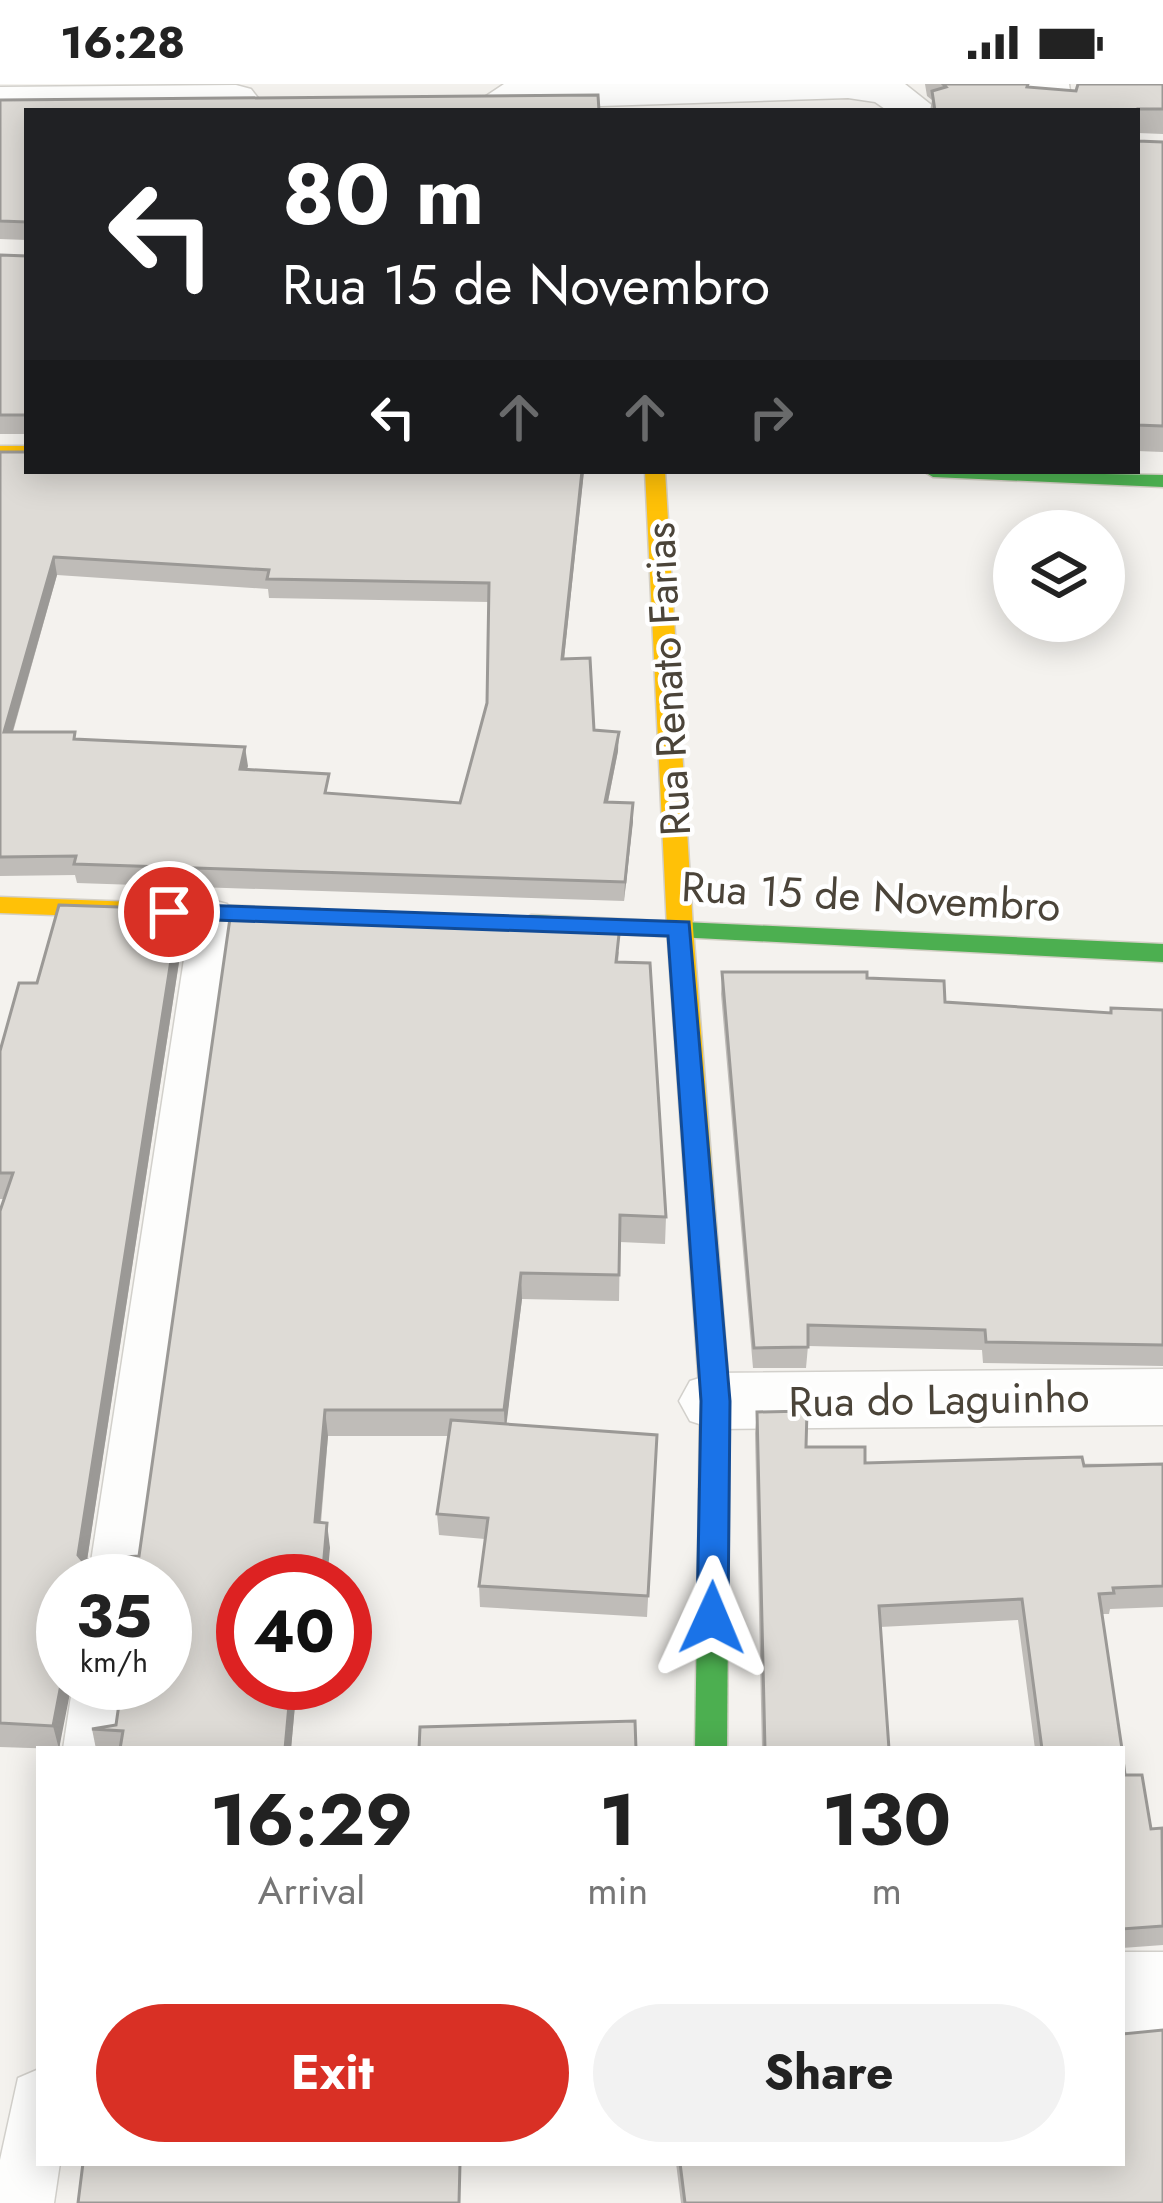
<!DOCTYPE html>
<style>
:root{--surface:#fff;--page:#f2f2f2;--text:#222;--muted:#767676;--accent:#d93025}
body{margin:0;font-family:Jost,sans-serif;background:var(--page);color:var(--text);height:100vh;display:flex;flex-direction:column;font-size:45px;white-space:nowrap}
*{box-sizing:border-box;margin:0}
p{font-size:39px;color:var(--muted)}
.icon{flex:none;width:66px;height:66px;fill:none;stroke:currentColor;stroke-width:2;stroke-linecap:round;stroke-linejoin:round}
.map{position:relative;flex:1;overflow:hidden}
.details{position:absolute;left:36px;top:1662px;width:1089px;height:420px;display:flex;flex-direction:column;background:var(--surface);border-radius:0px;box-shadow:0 6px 30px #0003}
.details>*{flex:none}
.top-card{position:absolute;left:24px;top:24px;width:1116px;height:366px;border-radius:0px;box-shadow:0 6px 30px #0003;background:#202124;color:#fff;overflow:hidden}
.fabs{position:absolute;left:993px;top:426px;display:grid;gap:24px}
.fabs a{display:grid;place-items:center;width:132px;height:132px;border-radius:50%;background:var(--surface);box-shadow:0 6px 30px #0003;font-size:60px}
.speed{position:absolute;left:36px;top:1470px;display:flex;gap:24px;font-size:60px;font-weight:700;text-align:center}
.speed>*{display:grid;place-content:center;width:156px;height:156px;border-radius:50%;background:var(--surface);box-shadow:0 6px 30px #0003;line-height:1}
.speed small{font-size:30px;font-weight:400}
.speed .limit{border:18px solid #d22;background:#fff;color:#111}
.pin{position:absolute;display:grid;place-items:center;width:102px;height:102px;color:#fff;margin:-51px;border:6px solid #fff;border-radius:50%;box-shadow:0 3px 12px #0007}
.me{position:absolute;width:132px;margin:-66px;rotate:1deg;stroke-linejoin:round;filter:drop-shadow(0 0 9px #0008)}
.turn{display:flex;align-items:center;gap:42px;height:252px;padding:0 60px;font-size:54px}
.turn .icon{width:156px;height:156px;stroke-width:2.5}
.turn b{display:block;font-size:84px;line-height:102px}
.lanes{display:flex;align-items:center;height:114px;padding:0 60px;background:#0003;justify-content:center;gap:60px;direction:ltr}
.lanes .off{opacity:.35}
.eta{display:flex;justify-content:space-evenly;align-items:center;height:204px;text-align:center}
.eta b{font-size:72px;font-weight:700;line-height:84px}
.action{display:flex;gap:24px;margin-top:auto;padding:24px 60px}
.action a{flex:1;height:138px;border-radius:72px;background:var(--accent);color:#fff;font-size:48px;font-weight:700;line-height:138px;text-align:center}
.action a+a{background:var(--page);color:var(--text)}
.status{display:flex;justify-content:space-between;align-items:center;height:84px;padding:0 60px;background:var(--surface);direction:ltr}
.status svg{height:33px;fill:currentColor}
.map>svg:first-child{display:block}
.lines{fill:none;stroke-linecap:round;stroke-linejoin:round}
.lane-casing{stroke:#d2d0cb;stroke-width:3}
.street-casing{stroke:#d2d0cb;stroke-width:3}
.fast-casing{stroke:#d3cfc5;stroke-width:3}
.slow-casing{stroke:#d3cfc5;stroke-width:3}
.lane{fill:#fdfdfc;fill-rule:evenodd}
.street{fill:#fdfdfc;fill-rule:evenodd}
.fast{fill:#4caf50;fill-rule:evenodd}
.slow{fill:#ffc107;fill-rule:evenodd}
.wall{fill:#bfbcb8;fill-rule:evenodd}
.shaded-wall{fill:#9b9996}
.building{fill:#dedbd6;stroke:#9b9996;stroke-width:3;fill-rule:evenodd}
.route{fill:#1a73e8;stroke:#114b97;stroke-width:3}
.labels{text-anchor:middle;stroke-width:9;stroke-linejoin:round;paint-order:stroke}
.street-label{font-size:42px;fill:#4b4439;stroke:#fff}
</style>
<div class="status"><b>16:28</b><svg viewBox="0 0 49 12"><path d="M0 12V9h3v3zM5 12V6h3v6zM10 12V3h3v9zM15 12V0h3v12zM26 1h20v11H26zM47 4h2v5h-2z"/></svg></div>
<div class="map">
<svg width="1163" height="2119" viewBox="0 0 1163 2119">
<rect width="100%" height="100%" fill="#f4f2ee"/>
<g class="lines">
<defs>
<g id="lane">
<polygon points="212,816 227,820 233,830 140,1497 88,1497 191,830 197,820"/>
<polygon points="73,1599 127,1599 117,1665 63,1665"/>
<polygon points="39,1985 39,2079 60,2079 54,2119 0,2119 0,2076 18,1994"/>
</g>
<g id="street">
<polygon points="504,0 905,0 939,27 888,27 875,18 848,14 508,25 493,21 486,12"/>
<polygon points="1027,0 1069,0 1073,27 1029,27"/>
<polygon points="236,1 251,5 258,14 251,23 0,29 0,3"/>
<polygon points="1163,1285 1163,1341 715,1345 690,1337 679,1317 690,1297 715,1289"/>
<rect x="1122" y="1868" width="41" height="80"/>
</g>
<g id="fast">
<polygon points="923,387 1163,391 1163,403 933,393"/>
<polygon points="531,831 1163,860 1163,878 522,845 518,839"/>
<polygon points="714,1393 725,1396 729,1405 727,1665 695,1665 699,1405 703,1396"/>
</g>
<g id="slow">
<rect x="0" y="362" width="27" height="12"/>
<polygon points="645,387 665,387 693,844 730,1317 729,1405 725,1414 714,1417 703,1414 699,1405 700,1317 667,844"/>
<polygon points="0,813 320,825 332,833 320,841 0,829"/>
</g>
</defs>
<!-- lane casing -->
<use href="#lane" class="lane-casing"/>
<!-- street casing -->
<use href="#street" class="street-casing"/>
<!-- fast casing -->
<use href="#fast" class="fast-casing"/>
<!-- slow casing -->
<use href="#slow" class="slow-casing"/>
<!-- lane -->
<use href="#lane" class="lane"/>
<!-- street -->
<use href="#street" class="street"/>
<!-- fast -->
<use href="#fast" class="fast"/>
<!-- slow -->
<use href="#slow" class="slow"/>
</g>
<!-- wall -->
<g class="wall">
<polygon points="925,0 1028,0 1027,3 1076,7 1163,0 1163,50 1138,49 1138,57 1163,58 1163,368 1137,367 1137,27 930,27 932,16 927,12"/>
<polygon points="0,16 599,27 27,156 0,155"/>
<polygon points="0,171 27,172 27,350 0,350"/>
<path d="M0 368 584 387 564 575 594 646 618 667 608 718 633 719 624 817 77 799 75 791 0 792ZM57 491 268 505 269 514 489 518 487 619 460 719 331 710 247 685 245 663 76 655 13 648Z"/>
<polygon points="183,852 87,1476 139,1472 619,867 618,878 666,1133 665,1160 620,1158 619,1217 522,1215 506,1340 657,1351 647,1533 480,1523 479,1502 485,1455 439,1451 437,1430 448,1352 328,1352 321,1439 330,1464 243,1497 243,1599 297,1599 291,1665 96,1665 92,1645 116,1641 165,1599 63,1497 60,1665 0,1663 0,1127 4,1115 0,1115 0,967 37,899"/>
<polygon points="722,888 867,894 945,918 1110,929 1111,924 1163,926 1163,1282 983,1279 982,1266 808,1262 806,1284 753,1284 721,910"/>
<polygon points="757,1328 806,1363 865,1379 1163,1380 1163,1523 1110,1525 1109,1530 1102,1530 1121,1665 1035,1665 1018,1536 880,1543 889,1665 762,1665 755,1349"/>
<polygon points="1122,1668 1125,1691 1151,1745 1163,1751 1163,1861 1122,1864"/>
<polygon points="676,2079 1122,2079 1163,2119 681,2119"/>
</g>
<!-- shaded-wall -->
<g class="shaded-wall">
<polygon points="582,387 584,387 562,594 562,575"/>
<polygon points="54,473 57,491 7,667 4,648"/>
<polygon points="619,648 618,667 604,737 605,718"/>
<polygon points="245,663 248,682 242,704 240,685"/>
<polygon points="633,719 633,738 624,817 625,798"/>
<polygon points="179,825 183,852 84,1496 78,1471"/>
<polygon points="521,1189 522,1215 505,1352 504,1326"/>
<polygon points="325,1326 328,1352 318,1464 315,1438"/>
<polygon points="327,1439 330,1464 327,1497 322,1497"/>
<polygon points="63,1590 63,1599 72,1599 59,1665 53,1642"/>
<polygon points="291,1599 297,1599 291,1665 285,1665"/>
</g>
<!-- building -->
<g class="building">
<polygon points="943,0 1028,0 1027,3 1076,7 1078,0 1163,0 1163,25 1138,25 1138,57 1163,58 1163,342 1137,341 1137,27 935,27 932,7 946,3"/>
<polygon points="598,11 599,27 27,27 27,138 0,137 0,16"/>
<polygon points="0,171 27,172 27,331 0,331"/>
<path d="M0 368H27V387H582L562 575 590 574 594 646 619 648 605 718 633 719 625 798 74 780 76 772 0 773ZM54 473 269 486 267 495 489 499 487 619 460 719 325 709 329 690 240 685 245 663 74 655 75 648H4Z"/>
<polygon points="59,821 179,825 78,1471 82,1476 139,1472 231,827 620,841 616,878 650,879 666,1133 620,1131 619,1191 521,1189 504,1326 325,1326 315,1438 327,1439 322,1497 243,1497 243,1599 291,1599 285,1665 120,1665 123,1647 92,1645 116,1641 122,1599 165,1599 165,1497 63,1497 63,1590 53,1642 0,1639 0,1127 13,1089 0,1089 0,967 19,899 37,899"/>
<polygon points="722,888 867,888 867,894 944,897 945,918 1111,929 1111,924 1163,926 1163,1261 986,1258 985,1246 808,1241 808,1263 754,1264"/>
<polygon points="807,1327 806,1363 865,1363 865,1379 1082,1373 1084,1382 1163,1380 1163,1502 1113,1504 1114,1509 1099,1510 1122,1665 1042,1665 1022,1515 879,1522 889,1665 765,1665 757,1328"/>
<polygon points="451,1336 657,1351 648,1512 479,1502 488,1434 437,1430"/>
<polygon points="635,1637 636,1665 419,1665 420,1643"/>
<polygon points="1122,1668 1125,1691 1142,1691 1151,1745 1162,1744 1163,1842 1122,1845"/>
<polygon points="1163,1946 1163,2119 685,2119 680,2079 1122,2079 1122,1950"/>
<polygon points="83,2079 460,2079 459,2119 78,2119"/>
</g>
<!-- route -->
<polygon class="route" points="169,820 689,838 730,1317 728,1534 724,1544 701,1544 697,1534 701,1317 668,852 160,834 160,822"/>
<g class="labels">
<!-- street labels -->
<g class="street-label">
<text transform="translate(667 595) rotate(-93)" y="15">Rua Renato Farias</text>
<text transform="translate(871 812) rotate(3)" y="15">Rua 15 de Novembro</text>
<text transform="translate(939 1315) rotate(-1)" y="15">Rua do Laguinho</text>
</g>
</g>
</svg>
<div class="fabs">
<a><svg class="icon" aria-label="layers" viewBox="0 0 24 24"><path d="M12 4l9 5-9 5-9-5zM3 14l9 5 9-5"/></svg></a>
</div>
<div class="speed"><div>35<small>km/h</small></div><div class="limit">40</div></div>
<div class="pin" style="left:169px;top:828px;background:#d93025"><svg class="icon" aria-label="arrive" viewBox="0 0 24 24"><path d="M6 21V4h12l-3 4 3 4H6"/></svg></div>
<svg class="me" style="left:712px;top:1534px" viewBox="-20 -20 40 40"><path d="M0-17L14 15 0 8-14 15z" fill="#1a73e8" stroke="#fff" stroke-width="4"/></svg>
<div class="top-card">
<div class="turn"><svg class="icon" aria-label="left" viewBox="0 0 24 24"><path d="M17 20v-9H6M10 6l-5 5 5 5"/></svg><div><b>80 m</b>Rua 15 de Novembro</div></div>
<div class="lanes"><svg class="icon" aria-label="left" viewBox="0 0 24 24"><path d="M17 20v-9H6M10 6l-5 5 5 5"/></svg><svg class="icon off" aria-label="ahead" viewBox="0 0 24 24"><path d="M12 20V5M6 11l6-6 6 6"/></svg><svg class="icon off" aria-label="ahead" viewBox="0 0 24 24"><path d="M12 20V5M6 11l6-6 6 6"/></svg><svg class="icon off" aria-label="right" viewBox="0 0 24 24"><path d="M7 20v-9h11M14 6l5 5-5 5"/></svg></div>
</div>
<section class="details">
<div class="eta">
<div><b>16:29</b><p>Arrival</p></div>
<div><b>1</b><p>min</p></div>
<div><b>130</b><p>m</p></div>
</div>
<div class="action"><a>Exit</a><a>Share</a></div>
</section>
</div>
